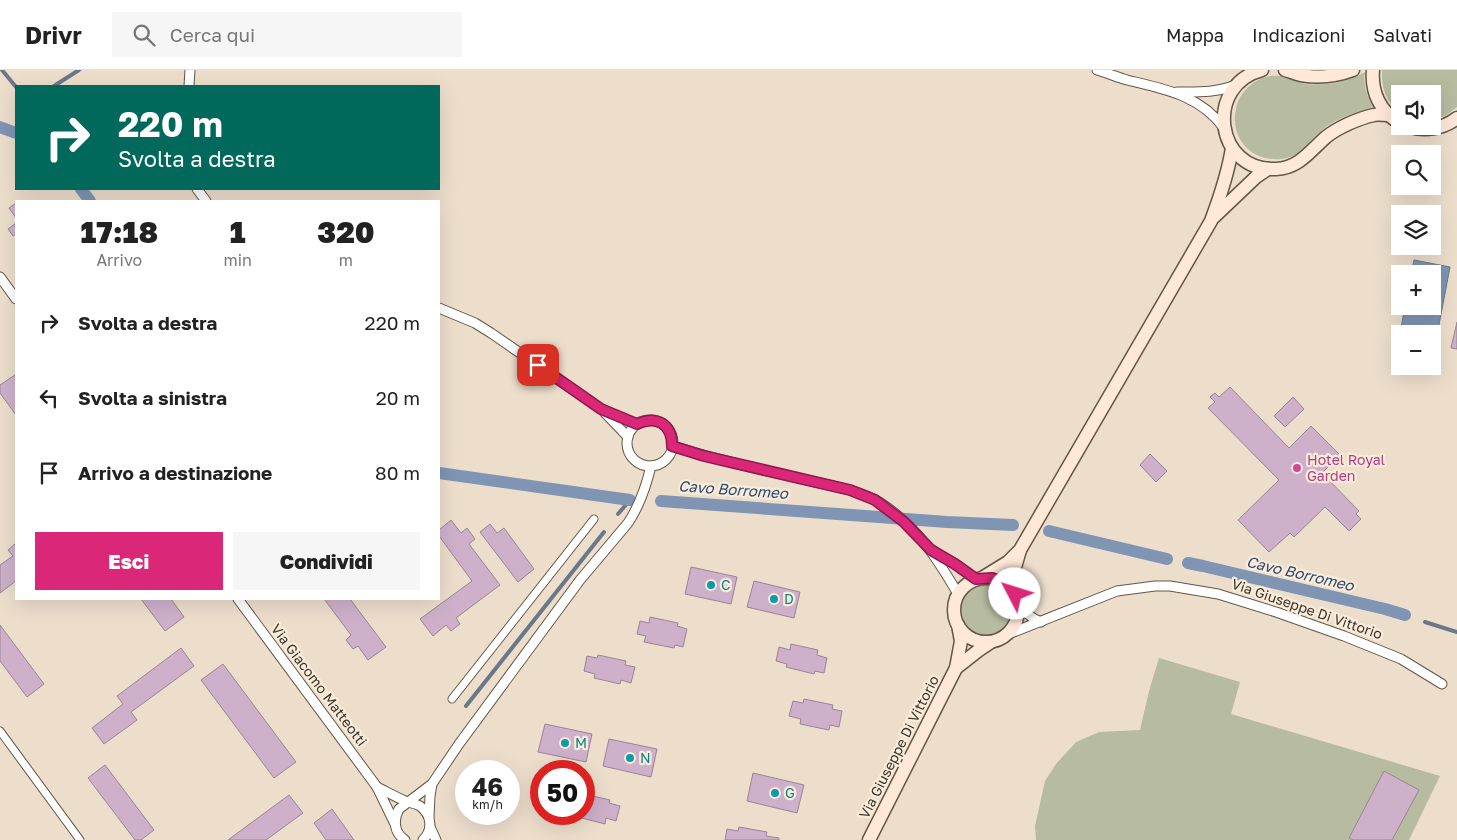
<!DOCTYPE html>
<html lang="it">
<meta charset="utf-8">
<style>
:root{--surface:#fff;--page:#f6f6f6;--text:#222;--muted:#767676;--line:#e0e0e0;--accent:#db2777}
body{margin:0;font-family:"Golos Text",sans-serif;background:var(--page);color:var(--text);height:100vh;display:flex;flex-direction:column;font-size:19px;white-space:nowrap}
*{box-sizing:border-box;margin:0}
p{font-size:16px;color:var(--muted)}
.icon{flex:none;width:28px;height:28px;fill:none;stroke:currentColor;stroke-width:2;stroke-linecap:round;stroke-linejoin:round}
.map{position:relative;flex:1;overflow:hidden}
.details{position:absolute;left:15px;top:130px;width:425px;height:400px;display:flex;flex-direction:column;background:var(--surface);border-radius:0px;box-shadow:0 5px 20px #0002}
.details>*{flex:none}
.hud{position:absolute;left:15px;top:15px;width:425px;height:105px;border-radius:0px;box-shadow:0 5px 20px #0002;background:#00695c;color:#fff;overflow:hidden}
.controls{position:absolute;left:1391px;top:15px;display:grid;gap:10px}
.controls a{display:grid;place-items:center;width:50px;height:50px;border-radius:0px;background:var(--surface);box-shadow:0 5px 20px #0002;font-size:25px}
.speed{position:absolute;left:455px;top:690px;display:flex;gap:10px;font-size:25px;font-weight:700;text-align:center}
.speed>*{display:grid;place-content:center;width:65px;height:65px;border-radius:50%;background:var(--surface);box-shadow:0 5px 20px #0002;line-height:1}
.speed small{font-size:12px;font-weight:400}
.speed .limit{border:8px solid #d22;background:#fff;color:#111}
.pin{position:absolute;display:grid;place-items:center;width:42px;height:42px;color:#fff;margin:-21px;border-radius:10px;box-shadow:0 2px 8px #0006}
.me{position:absolute;width:55px;margin:-28px;rotate:310deg;stroke-linejoin:round;filter:drop-shadow(0 0 4px #0008)}
.turn{display:flex;align-items:center;gap:18px;height:105px;padding:0 20px;font-size:22px}
.turn .icon{width:65px;height:65px;stroke-width:2.5}
.turn b{display:block;font-size:35px;line-height:42px}
.eta{display:flex;justify-content:space-evenly;align-items:center;height:85px;text-align:center}
.eta b{font-size:30px;font-weight:800;line-height:35px}
.cta{display:flex;gap:10px;margin-top:auto;padding:10px 20px}
.cta a{flex:1;height:58px;border-radius:0px;background:var(--accent);color:#fff;font-size:20px;font-weight:800;line-height:58px;text-align:center}
.cta a+a{background:var(--page);color:var(--text)}
ul{padding:0;list-style:none}
li{display:flex;align-items:center;gap:15px;height:75px;padding:0 20px}
li div{flex:1}
li b{display:block;font-size:19px}
li em{font-style:normal}
header{display:flex;align-items:center;gap:30px;box-sizing:border-box;height:70px;padding:0 25px;background:var(--surface);border-bottom:1px solid var(--line)}
header strong{font-size:24px}
nav{display:flex;gap:28px;margin-inline-start:auto;font-size:18px}
.search{width:350px;height:45px;background:var(--page);display:flex;align-items:center;gap:12px;box-sizing:border-box;padding:0 18px;border-radius:0px;color:var(--muted);font-size:19px}
.map>svg:first-child{display:block}
.green{fill:#b7bba0}
.water{fill:#7f95b3;stroke:#6a788a}
.lines{fill:none;stroke-linecap:round;stroke-linejoin:round}
.stream{stroke:#6a788a;stroke-width:4}
.canal{stroke:#7f95b3;stroke-width:12}
.building{fill:#ceb0cb;stroke:#968695}
.pedestrian-casing{stroke:#625645;stroke-width:9}
.minor-casing{stroke:#625645;stroke-width:11}
.secondary-casing{stroke:#625645;stroke-width:15}
.pedestrian{stroke:#fff;stroke-width:7}
.minor{stroke:#fff;stroke-width:9}
.secondary{stroke:#ffe8d8;stroke-width:12}
.route-casing{stroke:#8e194d;stroke-width:12}
.route{stroke:#db2777;stroke-width:9}
.hotel-dot{fill:#d1479c;stroke:#faecd9;stroke-width:2}
.culture-dot{fill:#0f9aa8;stroke:#faecd9;stroke-width:2}
.labels{text-anchor:middle;stroke-width:4.5;stroke-linejoin:round;paint-order:stroke}
.hotel-label{font-size:14px;fill:#b23c85;stroke:#faecd9;text-anchor:start}
.culture-label{font-size:14px;fill:#0d838f;stroke:#faecd9;text-anchor:start}
.street-label{font-size:14px;fill:#39332c;stroke:#faecd9}
.water-label{font-size:15px;font-style:italic;fill:#2a4974;stroke:#faecd9}
</style>
<header>
<strong>Drivr</strong>
<div class="search"><svg class="icon" aria-label="search" viewBox="0 0 24 24"><circle cx="10" cy="10" r="6"/><path d="M15 15l6 6"/></svg>Cerca qui</div>
<nav><a>Mappa</a><a>Indicazioni</a><a>Salvati</a></nav>
</header>
<div class="map">
<svg width="1457" height="770" viewBox="0 0 1457 770">
<rect width="100%" height="100%" fill="#eddecc"/>
<!-- green -->
<g class="green">
<path d="M1382 0H1457V37L1445 46 1433 50 1432 24H1400V43C1386 32 1381 18 1382 0Z"/>
<path d="M1365 2C1363 16 1367 25 1373 37 1357 42 1341 47 1327 56 1323 59 1319 62 1315 66 1311 70 1308 76 1303 80 1286 94 1258 92 1244 75 1236 64 1233 53 1236 39 1239 20 1260 3 1280 6 1289 7 1297 12 1306 14 1311 15 1319 14 1325 14 1339 13 1352 9 1365 2Z"/>
<circle cx="986" cy="540" r="25"/>
<polygon points="1159,588 1240,612 1231,644 1440,706 1409,770 1036,770 1035,756 1045,711 1056,694 1076,672 1099,662 1140,660 1149,621"/>
</g>
<!-- water -->
<polygon class="water" points="1414,190 1450,197 1434,281 1433,281 1432,264 1400,264 1405,236 1432,236 1432,204 1411,204"/>
<g class="lines">
<!-- stream -->
<g class="stream">
<polyline points="2,0 16,17"/>
<polyline points="54,16 79,0"/>
<polyline points="618,444 630,430"/>
<polyline points="1425,552 1457,562"/>
<polyline points="466,636 604,462"/>
</g>
<!-- canal -->
<g class="canal">
<polyline points="0,57 16,63"/>
<polyline points="81,119 90,131"/>
<polyline points="439,403 630,430"/>
<polyline points="661,431 947,452 1013,455"/>
<polyline points="1049,461 1167,489"/>
<polyline points="1188,493 1203,496 1385,539 1405,545"/>
</g>
</g>
<!-- building -->
<g class="building">
<polygon points="16,133 16,148 9,138"/>
<polygon points="16,153 16,164 13,166 8,159"/>
<polygon points="1457,252 1457,279 1451,278"/>
<polygon points="15,305 16,307 16,345 0,323 0,315"/>
<polygon points="1230,317 1289,378 1311,356 1340,385 1322,403 1359,441 1356,444 1361,449 1349,461 1325,437 1294,467 1290,463 1269,482 1238,450 1279,410 1208,338 1215,332 1210,327 1215,323 1219,327"/>
<polygon points="1293,327 1304,339 1285,357 1274,346"/>
<polygon points="1150,384 1167,401 1156,412 1140,395"/>
<polygon points="451,450 461,463 467,458 475,469 469,474 500,515 456,548 460,554 451,561 446,555 433,566 420,549 472,511 439,466 439,460"/>
<polygon points="490,454 497,463 504,458 534,499 518,512 480,462"/>
<polygon points="16,473 16,511 0,523 0,495 13,486 8,480"/>
<polygon points="691,497 737,507 731,534 685,524"/>
<polygon points="754,511 800,522 794,548 747,537"/>
<polygon points="141,529 171,529 184,547 165,561"/>
<polygon points="324,529 350,529 386,577 368,590 358,576 353,579 346,570 351,565"/>
<polygon points="650,547 678,553 677,556 687,559 683,577 675,575 674,578 644,572 646,566 637,564 640,551 649,553"/>
<polygon points="0,555 44,614 27,627 0,591"/>
<polygon points="791,574 818,580 817,585 827,588 824,603 815,601 814,604 786,597 787,594 776,591 779,577 790,580"/>
<polygon points="181,578 194,596 131,642 137,650 104,674 92,658 123,634 117,626"/>
<polygon points="598,585 626,591 625,595 635,597 631,613 621,610 620,614 594,608 595,604 584,601 587,586 597,588"/>
<polygon points="223,594 296,692 274,708 201,610"/>
<polygon points="804,629 833,635 832,639 842,641 839,657 830,655 829,660 800,654 801,649 789,646 793,631 803,633"/>
<polygon points="545,654 592,664 586,692 538,682"/>
<polygon points="609,669 657,679 651,707 603,696"/>
<polygon points="105,695 154,760 141,770 135,770 88,708"/>
<polygon points="1384,701 1419,720 1392,770 1353,770 1349,768"/>
<polygon points="753,703 804,715 797,743 747,731"/>
<polygon points="584,724 610,730 609,733 620,736 616,751 606,748 605,754 578,747 579,744 584,744"/>
<polygon points="289,725 303,743 266,770 228,770"/>
<polygon points="332,739 354,770 326,770 314,753"/>
<polygon points="739,757 767,762 766,766 779,768 779,770 725,770 727,759 738,761"/>
</g>
<g class="lines">
<defs>
<g id="pedestrian">
<polyline points="452,629 594,449"/>
<polyline points="0,661 80,770"/>
</g>
<g id="minor">
<path d="M1097 0C1107 3 1117 7 1127 10 1164 19 1200 25 1224 58"/>
<polyline points="189,16 190,0"/>
<path d="M1177 22C1198 22 1215 23 1236 15"/>
<polyline points="197,119 206,131"/>
<polyline points="0,207 16,229"/>
<polyline points="439,238 475,253 491,263 601,339 637,354"/>
<polyline points="604,342 628,367"/>
<circle cx="650" cy="373" r="23"/>
<path d="M672 376C716 390 761 399 806 410 830 416 858 419 879 432 916 455 937 488 958 524"/>
<polyline points="932,480 955,494 976,509"/>
<polyline points="238,529 377,717 395,754"/>
<path d="M1018 532C1025 542 1030 548 1041 552"/>
<polyline points="1006,565 1117,521 1155,516 1170,516 1218,524 1276,542 1344,566 1401,589 1442,614"/>
<path d="M377 717C387 722 396 727 405 731 410 733 415 733 420 736 432 745 433 760 423 770"/>
<polyline points="429,747 430,726 432,714"/>
<polyline points="430,757 436,770"/>
<path d="M405 770C394 763 393 750 399 739L432 714 459 674 580 510 628 453C640 435 646 417 651 396"/>
</g>
<g id="secondary">
<path d="M1262 0C1204 15 1215 102 1276 99 1299 98 1310 81 1326 67 1337 58 1359 48 1374 45 1378 44 1384 45 1389 45"/>
<path d="M1285 0C1290 1 1295 4 1301 5 1318 8 1337 6 1353 0"/>
<path d="M1373 0C1371 22 1380 42 1400 53"/>
<path d="M1407 56C1424 62 1443 59 1457 48"/>
<polyline points="1214,147 1256,107 1268,99"/>
<circle cx="986" cy="540" r="32"/>
<path d="M982 508 1008 492 1020 480 1211 151C1220 127 1228 104 1232 78"/>
<polyline points="1015,524 1014,501 1020,480"/>
<polyline points="956,598 979,580 991,572"/>
<polyline points="869,770 956,598 961,571 958,555"/>
</g>
</defs>
<!-- pedestrian casing -->
<use href="#pedestrian" class="pedestrian-casing"/>
<!-- minor casing -->
<use href="#minor" class="minor-casing"/>
<!-- secondary casing -->
<use href="#secondary" class="secondary-casing"/>
<!-- pedestrian -->
<use href="#pedestrian" class="pedestrian"/>
<!-- minor -->
<use href="#minor" class="minor"/>
<!-- secondary -->
<use href="#secondary" class="secondary"/>
</g>
<g class="lines">
<defs>
<path id="route" d="M538 295 601 339 637 354C657 345 672 354 672 376L704 386 850 420 875 430 904 452 931 480 955 494 976 509 992 508 1003 512 1009 517 1015 524"/>
</defs>
<!-- route casing -->
<use href="#route" class="route-casing"/>
<!-- route -->
<use href="#route" class="route"/>
</g>
<!-- markers -->
<circle class="hotel-dot" cx="1297" cy="398" r="5"/>
<g class="culture-dot">
<circle cx="711" cy="515" r="5"/>
<circle cx="774" cy="529" r="5"/>
<circle cx="565" cy="673" r="5"/>
<circle cx="630" cy="688" r="5"/>
<circle cx="775" cy="723" r="5"/>
</g>
<g class="labels">
<!-- hotel labels -->
<g class="hotel-label">
<text x="1307" y="395">Hotel Royal<tspan x="1307" dy="16">Garden</tspan></text>
</g>
<!-- culture labels -->
<g class="culture-label">
<text x="721" y="520">C</text>
<text x="784" y="534">D</text>
<text x="575" y="678">M</text>
<text x="640" y="693">N</text>
<text x="785" y="728">G</text>
</g>
<!-- street labels -->
<g class="street-label">
<text transform="translate(1307 539) rotate(19)" y="5">Via Giuseppe Di Vittorio</text>
<text transform="translate(319 615) rotate(53)" y="5">Via Giacomo Matteotti</text>
<text transform="translate(899 677) rotate(-63)" y="5">Via Giuseppe Di Vittorio</text>
</g>
<!-- water labels -->
<g class="water-label">
<text transform="translate(733 420) rotate(4)" y="5">Cavo Borromeo</text>
<text transform="translate(1300 504) rotate(13)" y="5">Cavo Borromeo</text>
</g>
</g>
</svg>
<div class="controls">
<a><svg class="icon" aria-label="sound" viewBox="0 0 24 24"><path d="M4 9h4l5-4v14l-5-4H4zM17 9q2 3 0 6"/></svg></a>
<a><svg class="icon" aria-label="search" viewBox="0 0 24 24"><circle cx="10" cy="10" r="6"/><path d="M15 15l6 6"/></svg></a>
<a><svg class="icon" aria-label="layers" viewBox="0 0 24 24"><path d="M12 4l9 5-9 5-9-5zM3 14l9 5 9-5"/></svg></a>
<a>+</a>
<a>−</a>
</div>
<div class="speed"><div>46<small>km/h</small></div><div class="limit">50</div></div>
<div class="pin" style="left:538px;top:295px;background:#d93025"><svg class="icon" aria-label="arrive" viewBox="0 0 24 24"><path d="M6 21V4h12l-3 4 3 4H6"/></svg></div>
<svg class="me" style="left:1015px;top:524px" viewBox="-20 -20 40 40"><circle r="19" fill="#fff"/><path d="M0-13L10 11 0 6-10 11z" fill="#db2777"/></svg>
<div class="hud">
<div class="turn"><svg class="icon" aria-label="right" viewBox="0 0 24 24"><path d="M7 20v-9h11M14 6l5 5-5 5"/></svg><div><b>220 m</b>Svolta a destra</div></div>
</div>
<section class="details">
<div class="eta">
<div><b>17:18</b><p>Arrivo</p></div>
<div><b>1</b><p>min</p></div>
<div><b>320</b><p>m</p></div>
</div>
<ul>
<li><svg class="icon" aria-label="right" viewBox="0 0 24 24"><path d="M7 20v-9h11M14 6l5 5-5 5"/></svg><div><b>Svolta a destra</b></div><em>220 m</em></li>
<li><svg class="icon" aria-label="left" viewBox="0 0 24 24"><path d="M17 20v-9H6M10 6l-5 5 5 5"/></svg><div><b>Svolta a sinistra</b></div><em>20 m</em></li>
<li><svg class="icon" aria-label="arrive" viewBox="0 0 24 24"><path d="M6 21V4h12l-3 4 3 4H6"/></svg><div><b>Arrivo a destinazione</b></div><em>80 m</em></li>
</ul>
<div class="cta"><a>Esci</a><a>Condividi</a></div>
</section>
</div>
